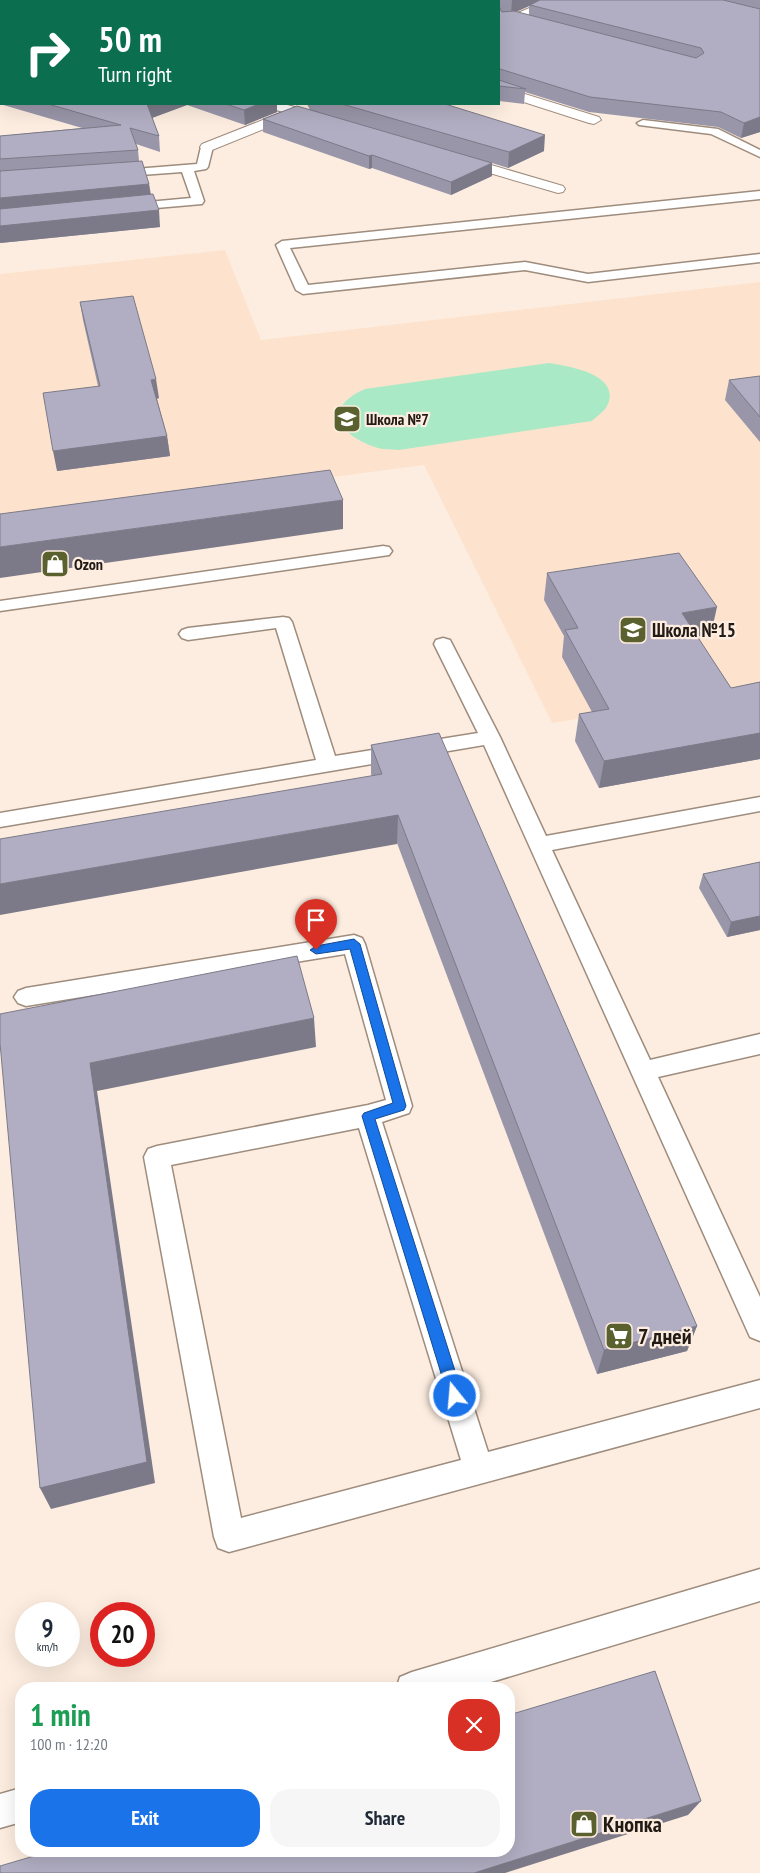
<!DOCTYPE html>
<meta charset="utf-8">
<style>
:root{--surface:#fff;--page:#f6f6f7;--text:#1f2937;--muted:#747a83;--accent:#1a73e8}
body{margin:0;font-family:"PT Sans Narrow",sans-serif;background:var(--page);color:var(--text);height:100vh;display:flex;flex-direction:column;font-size:19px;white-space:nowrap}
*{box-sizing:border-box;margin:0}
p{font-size:16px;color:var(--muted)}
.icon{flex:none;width:28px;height:28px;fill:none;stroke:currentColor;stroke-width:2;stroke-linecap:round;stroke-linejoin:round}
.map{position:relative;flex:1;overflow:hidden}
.sheet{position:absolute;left:15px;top:1682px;width:500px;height:175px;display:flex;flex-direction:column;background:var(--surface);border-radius:20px;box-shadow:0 5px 20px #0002}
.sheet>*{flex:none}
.banner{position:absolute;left:0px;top:0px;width:500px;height:105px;box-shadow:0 5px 20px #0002;background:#0b6e4f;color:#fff;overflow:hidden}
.speed{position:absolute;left:15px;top:1602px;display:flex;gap:10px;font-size:25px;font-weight:700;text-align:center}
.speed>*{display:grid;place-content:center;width:65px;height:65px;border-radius:50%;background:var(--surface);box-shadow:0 5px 20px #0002;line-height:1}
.speed small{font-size:12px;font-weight:400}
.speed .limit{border:8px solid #d22;background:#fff;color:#111}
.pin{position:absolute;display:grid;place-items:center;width:42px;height:42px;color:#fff;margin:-51px -21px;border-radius:50% 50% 50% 0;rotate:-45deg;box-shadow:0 0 5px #0007}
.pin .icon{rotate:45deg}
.me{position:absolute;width:55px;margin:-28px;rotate:343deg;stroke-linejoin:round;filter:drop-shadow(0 0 4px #0008)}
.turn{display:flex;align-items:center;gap:18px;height:105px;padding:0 15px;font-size:22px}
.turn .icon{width:65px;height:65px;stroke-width:2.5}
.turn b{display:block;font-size:35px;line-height:42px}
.round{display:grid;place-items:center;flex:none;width:52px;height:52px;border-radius:20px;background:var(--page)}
.overview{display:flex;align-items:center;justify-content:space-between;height:85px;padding:0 15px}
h1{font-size:30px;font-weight:600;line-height:38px;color:#1e9e55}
.cta{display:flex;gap:10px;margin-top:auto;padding:10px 15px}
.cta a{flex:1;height:58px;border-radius:20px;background:var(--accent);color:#fff;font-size:20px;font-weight:600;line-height:58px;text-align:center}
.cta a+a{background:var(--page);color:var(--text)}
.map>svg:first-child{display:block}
.built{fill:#fde3cd}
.green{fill:#a9e9c5}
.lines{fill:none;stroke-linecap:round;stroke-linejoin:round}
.lane-casing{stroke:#9e8c7d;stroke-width:3}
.street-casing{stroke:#9e8c7d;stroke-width:2}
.lane{fill:#fff;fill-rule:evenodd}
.street{fill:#fff;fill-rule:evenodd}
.wall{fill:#9896a8;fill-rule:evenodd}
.shaded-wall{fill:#7c7a88}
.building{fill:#b1aec3;stroke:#7c7a88}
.route{fill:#1a73e8;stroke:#114b97}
.labels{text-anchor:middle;stroke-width:4.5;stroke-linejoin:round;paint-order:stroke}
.far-poi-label{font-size:16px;font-weight:bold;fill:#211a15;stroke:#fdede0;text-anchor:start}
.poi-label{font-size:19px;font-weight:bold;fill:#211a15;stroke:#fdede0;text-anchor:start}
.near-poi-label{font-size:22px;font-weight:bold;fill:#211a15;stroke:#fdede0;text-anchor:start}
</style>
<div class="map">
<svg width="760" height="1873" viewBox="0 0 760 1873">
<rect width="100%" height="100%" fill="#fdede0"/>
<!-- built -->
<polygon class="built" points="225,250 261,340 760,282 760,689 552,723 424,465 0,521 0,274"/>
<!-- green -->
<path class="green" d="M549 363C568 366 620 374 608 404 605 411 597 416 592 421L399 450C391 449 382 450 375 447 339 435 321 408 365 389Z"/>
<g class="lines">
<defs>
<g id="lane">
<polygon points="643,120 718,129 760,150 760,157 711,134 639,125 637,123"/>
<polygon points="207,144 213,147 208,167 206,169 194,171 204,201 202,204 122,211 120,208 126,204 191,198 182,172 114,177 110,175 108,173 110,171 197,164 201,147"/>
<polygon points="760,191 760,199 290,248 308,285 525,262 588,274 760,254 760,262 588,282 525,270 303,294 296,290 276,245 282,241"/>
<polygon points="383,546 389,547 392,551 389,555 0,611 0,601"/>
<polygon points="283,617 289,618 292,622 335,756 478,733 434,644 436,640 443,638 450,640 500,737 546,836 760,797 760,811 552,850 650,1060 760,1034 760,1054 658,1077 760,1297 760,1341 750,1337 484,745 0,827 0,813 316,760 276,628 188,640 182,638 179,634 182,630 188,628"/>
<path d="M354 935 362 938 365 944 412 1106 409 1113 382 1122 488 1452 760 1380V1408L229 1552 218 1548 214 1537 144 1157 148 1149 157 1146 368 1105 386 1100 345 954 26 1006 18 1003 14 997 18 991 26 988ZM359 1128 461 1460 241 1518 171 1165Z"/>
<polygon points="760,1569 760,1601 468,1689 396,1689 400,1677 412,1672"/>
<polygon points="21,1788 21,1822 0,1828 0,1794"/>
</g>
<g id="street">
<polygon points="548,0 564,0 562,2 499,28 499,21"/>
<polygon points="499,86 599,117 601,120 594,124 589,123 499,94"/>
<polygon points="265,104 284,104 329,117 331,120 324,124 296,116 212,150 202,150 200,147 202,144 283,112 266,107"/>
<polygon points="457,155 563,186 565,189 563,192 558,193 452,162 450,159 452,156"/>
</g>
</defs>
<!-- lane casing -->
<use href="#lane" class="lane-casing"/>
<!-- street casing -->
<use href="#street" class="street-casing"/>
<!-- lane -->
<use href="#lane" class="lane"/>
<!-- street -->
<use href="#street" class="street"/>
</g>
<!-- wall -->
<g class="wall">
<path d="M135 0H760V132L741 138 718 127 589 112 525 92 524 104 499 101V1ZM529 6V15L516 12Z"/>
<polygon points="0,42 1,42 1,104 277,104 277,112 245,125 187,105 152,118 159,136 160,152 136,144 138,150 139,161 149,184 151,194 160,227 0,243 0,136 82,128 0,104"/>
<polygon points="297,104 445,104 544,151 508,168 492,163 492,176 451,195 372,168 369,169 263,132 263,119 310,110 307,104"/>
<polygon points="80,302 159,398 157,399 167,436 170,456 57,471 98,386 83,320"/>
<polygon points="760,376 760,442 725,400 729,380"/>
<polygon points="547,573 711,634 697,637 731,688 760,682 760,759 599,788 575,741 579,714 592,712 562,657 564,636 544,600"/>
<polygon points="371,745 697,1326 687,1351 597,1374 371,774"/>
<polygon points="760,862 760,930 727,937 699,888 703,874"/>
</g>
<!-- shaded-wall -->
<g class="shaded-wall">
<polygon points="498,0 500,0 499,11 499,12 499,1 498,1"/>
<polygon points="512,0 543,0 530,5 529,6 511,14"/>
<polygon points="500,69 500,84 499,85 499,71"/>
<polygon points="147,104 187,104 187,105 149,119"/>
<polygon points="259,104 277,104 277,112 245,125 244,110"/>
<polygon points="760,117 760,132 741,138 744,123"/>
<polygon points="545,135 544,151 508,168 509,152"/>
<polygon points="372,155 372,168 369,169 369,156"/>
<polygon points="492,163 492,176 451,195 451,182"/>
<polygon points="149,184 151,200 0,214 0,198"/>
<polygon points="159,210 160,227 0,243 0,226"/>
<polygon points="156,379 159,398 154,399 151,380"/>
<polygon points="167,436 170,456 57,471 53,451"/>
<polygon points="343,500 343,529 0,578 0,547"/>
<polygon points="717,607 711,634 676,640 682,613"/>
<polygon points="760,733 760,759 599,788 604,761"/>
<polygon points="398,815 397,844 0,915 0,884"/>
<polygon points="760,916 760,930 727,937 731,922"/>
<polygon points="314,1018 316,1047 97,1091 155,1483 51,1509 40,1488 90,1063"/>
<polygon points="697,1326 687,1351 597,1374 604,1350"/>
<polygon points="701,1801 688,1815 505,1873 474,1873"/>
</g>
<!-- building -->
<g class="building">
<polygon points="135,0 498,0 498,1 131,1"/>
<polygon points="540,0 723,0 760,9 760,117 744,123 721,112 590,97 500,69 499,71 499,7 502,12 514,11 696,58 704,53 701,48 530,5"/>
<rect x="0" y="42" width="1" height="48"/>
<polygon points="499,80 526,89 499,86"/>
<polygon points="48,104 147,104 159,136 130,128 138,150 0,159 0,136 121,125"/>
<polygon points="226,104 259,104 244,110"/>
<polygon points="342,104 445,104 545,135 509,152"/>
<polygon points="297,106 492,163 451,182 372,155 369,156 263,119"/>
<polygon points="142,161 149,184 0,198 0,171"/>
<polygon points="153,194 159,210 0,226 0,209"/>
<polygon points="133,296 156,379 151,380 167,436 53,451 43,393 100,386 80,302"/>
<polygon points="760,376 760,417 729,380"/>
<polygon points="330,470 343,500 0,547 0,514"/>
<polygon points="679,553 717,607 682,613 731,688 760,682 760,733 604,761 579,714 609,709 565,630 578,628 547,573"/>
<polygon points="439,733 697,1326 604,1350 398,815 0,884 0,839 382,774 371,745"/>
<polygon points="760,862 760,916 731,922 703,874"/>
<polygon points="297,956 314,1018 90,1063 147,1462 40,1488 0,1043 0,1014"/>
<polygon points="655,1671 701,1801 474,1873 0,1873 0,1866 51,1851 509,1851 509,1715"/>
</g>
<!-- route -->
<polygon class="route" points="354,939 360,944 406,1106 404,1110 375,1119 463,1396 461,1401 455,1403 450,1401 448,1396 362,1116 364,1113 393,1103 350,949 316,954 310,950 316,946"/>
<!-- icons -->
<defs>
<symbol id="school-square" viewBox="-11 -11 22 22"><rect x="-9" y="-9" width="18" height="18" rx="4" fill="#5a602e" stroke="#fdede0"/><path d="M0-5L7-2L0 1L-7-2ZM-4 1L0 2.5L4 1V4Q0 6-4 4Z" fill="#fff"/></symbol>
<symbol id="shop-square" viewBox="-11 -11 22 22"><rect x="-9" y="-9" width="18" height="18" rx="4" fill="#5a602e" stroke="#fdede0"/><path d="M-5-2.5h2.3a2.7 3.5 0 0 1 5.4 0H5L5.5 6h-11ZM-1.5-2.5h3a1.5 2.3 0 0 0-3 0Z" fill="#fff"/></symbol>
<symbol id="supermarket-square" viewBox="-11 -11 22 22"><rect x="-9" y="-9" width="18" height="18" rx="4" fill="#5a602e" stroke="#fdede0"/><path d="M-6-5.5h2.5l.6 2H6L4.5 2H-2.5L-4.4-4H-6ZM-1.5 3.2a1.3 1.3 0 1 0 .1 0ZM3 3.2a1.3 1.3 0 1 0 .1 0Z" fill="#fff"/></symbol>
</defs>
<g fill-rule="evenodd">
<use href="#school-square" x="331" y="403" width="32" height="32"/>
<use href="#shop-square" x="39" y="548" width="32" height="32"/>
<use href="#school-square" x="617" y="614" width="32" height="32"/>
<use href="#supermarket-square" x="603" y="1320" width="32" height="32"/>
<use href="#shop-square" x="568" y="1808" width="32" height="32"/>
</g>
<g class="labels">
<!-- far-poi labels -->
<g class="far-poi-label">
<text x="366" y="425">Школа №7</text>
<text x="74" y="570">Ozon</text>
</g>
<!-- poi labels -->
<g class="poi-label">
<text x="652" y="637">Школа №15</text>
</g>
<!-- near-poi labels -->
<g class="near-poi-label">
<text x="638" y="1344">7 дней</text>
<text x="603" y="1832">Кнопка</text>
</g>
</g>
</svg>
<div class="speed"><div>9<small>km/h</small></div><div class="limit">20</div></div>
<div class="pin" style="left:316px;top:950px;background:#d93025"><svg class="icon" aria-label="arrive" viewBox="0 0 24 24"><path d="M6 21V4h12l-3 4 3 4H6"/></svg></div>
<svg class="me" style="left:455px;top:1396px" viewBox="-20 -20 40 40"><circle r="17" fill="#1a73e8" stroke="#fff" stroke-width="3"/><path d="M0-11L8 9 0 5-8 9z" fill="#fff"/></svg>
<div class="banner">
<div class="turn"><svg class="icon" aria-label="right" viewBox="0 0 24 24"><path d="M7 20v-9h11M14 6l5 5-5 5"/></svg><div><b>50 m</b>Turn right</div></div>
</div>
<section class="sheet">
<div class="overview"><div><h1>1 min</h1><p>100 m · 12:20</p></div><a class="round" style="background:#d93025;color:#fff"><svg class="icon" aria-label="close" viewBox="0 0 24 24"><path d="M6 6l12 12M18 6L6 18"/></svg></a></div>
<div class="cta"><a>Exit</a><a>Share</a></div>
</section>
</div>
